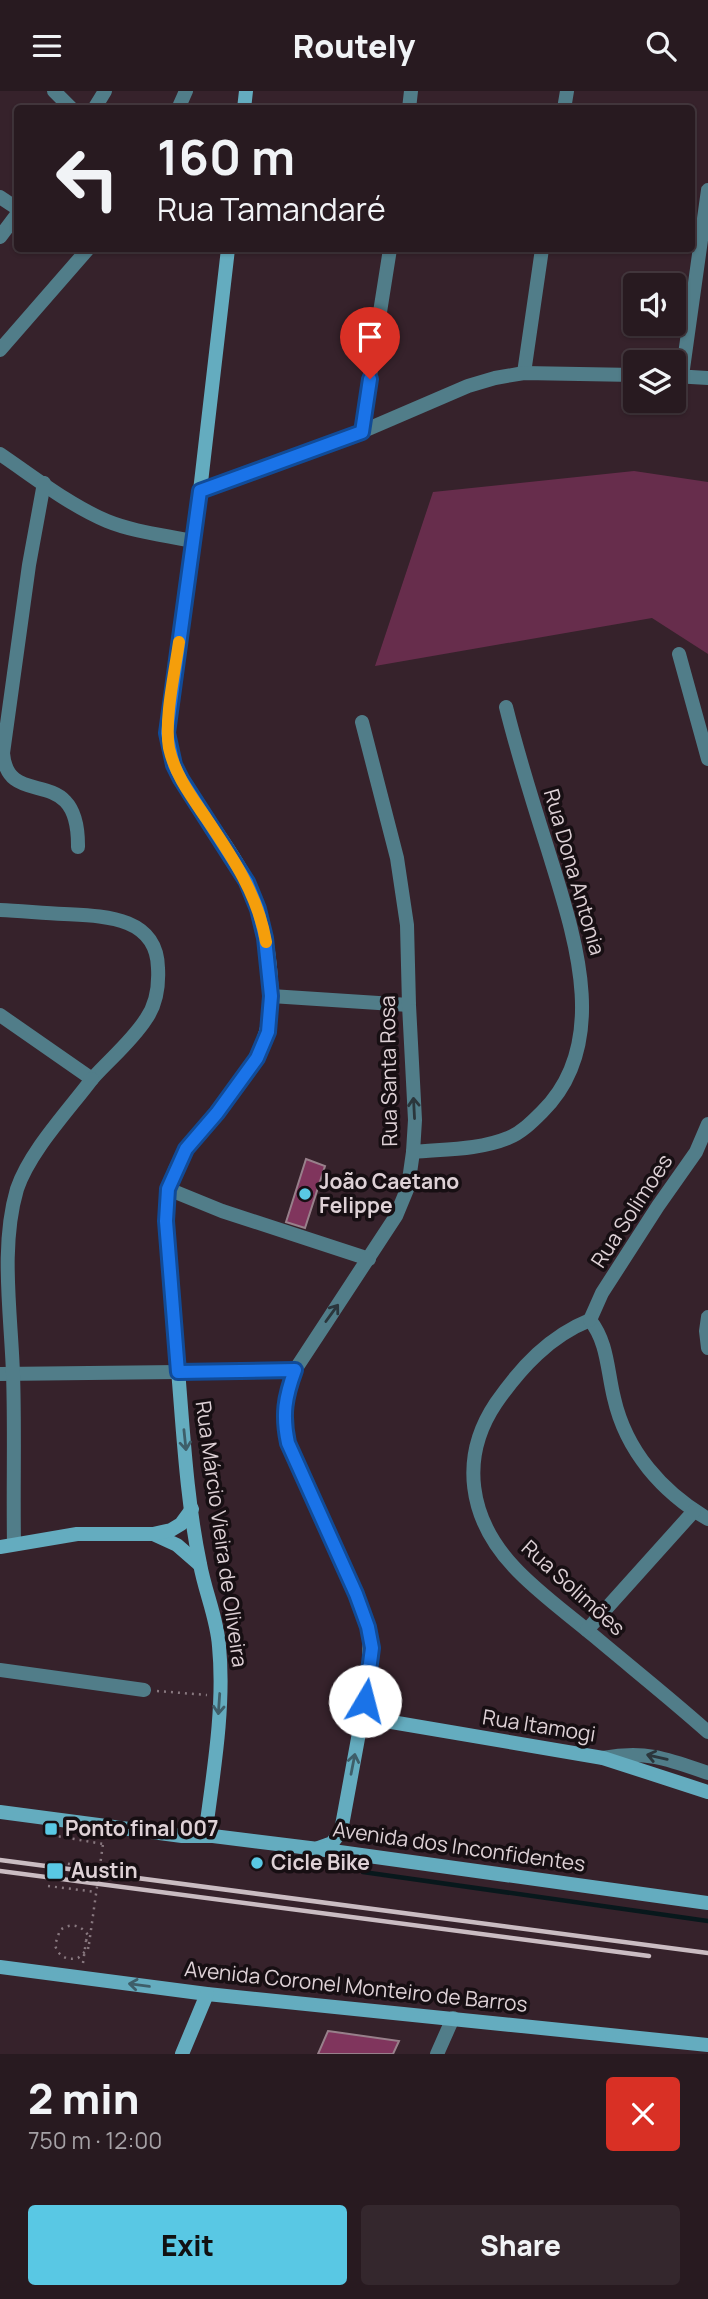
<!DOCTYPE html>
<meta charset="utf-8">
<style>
:root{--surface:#281a20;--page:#34272d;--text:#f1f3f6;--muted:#a5a1a5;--line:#44383e;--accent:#59c8e4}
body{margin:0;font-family:Manrope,sans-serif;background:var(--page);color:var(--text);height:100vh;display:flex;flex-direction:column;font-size:26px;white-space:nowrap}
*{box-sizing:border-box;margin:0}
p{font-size:23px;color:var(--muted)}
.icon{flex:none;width:38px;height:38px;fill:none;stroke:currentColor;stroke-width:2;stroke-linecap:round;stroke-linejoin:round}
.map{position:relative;height:1963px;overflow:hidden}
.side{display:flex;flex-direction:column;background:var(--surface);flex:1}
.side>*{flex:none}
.guide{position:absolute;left:14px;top:14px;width:681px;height:147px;border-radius:7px;box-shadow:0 2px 5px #0004,0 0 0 2px var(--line);background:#281a20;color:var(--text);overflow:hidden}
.buttons{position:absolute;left:623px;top:182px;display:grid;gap:14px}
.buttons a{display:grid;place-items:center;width:63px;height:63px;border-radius:7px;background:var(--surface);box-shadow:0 2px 5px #0004,0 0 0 2px var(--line);font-size:35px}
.pin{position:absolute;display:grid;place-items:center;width:60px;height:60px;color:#fff;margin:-72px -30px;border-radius:50% 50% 50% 0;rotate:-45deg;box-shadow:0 0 7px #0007}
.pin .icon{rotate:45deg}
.me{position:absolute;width:77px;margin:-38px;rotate:8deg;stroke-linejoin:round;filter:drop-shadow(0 0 5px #0008)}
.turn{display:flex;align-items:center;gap:24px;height:147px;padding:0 28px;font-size:32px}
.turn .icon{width:91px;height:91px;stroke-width:2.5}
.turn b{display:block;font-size:49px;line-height:60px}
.round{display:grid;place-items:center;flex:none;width:74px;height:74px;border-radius:7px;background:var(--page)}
.overview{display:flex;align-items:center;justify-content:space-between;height:119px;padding:0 28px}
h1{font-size:42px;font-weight:800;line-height:52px}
.primary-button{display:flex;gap:14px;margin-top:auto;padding:14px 28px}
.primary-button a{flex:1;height:80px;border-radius:7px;background:var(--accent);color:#111;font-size:28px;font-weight:800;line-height:80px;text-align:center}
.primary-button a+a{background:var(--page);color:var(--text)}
header{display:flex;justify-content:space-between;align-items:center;height:91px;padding:0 28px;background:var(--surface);font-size:32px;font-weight:800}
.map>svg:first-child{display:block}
.green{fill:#672d4c}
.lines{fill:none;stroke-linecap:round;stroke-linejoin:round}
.stream{stroke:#08181c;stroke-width:4.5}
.building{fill:#80355d;stroke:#98808b;stroke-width:2}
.path{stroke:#88787f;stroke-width:2.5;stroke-dasharray:2 5;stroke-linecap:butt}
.street{stroke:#517d89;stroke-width:14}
.secondary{stroke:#64acbf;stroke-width:14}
.rail{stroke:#cabcc2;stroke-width:4.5}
.path-bridge{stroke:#88787f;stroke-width:2.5;stroke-dasharray:2 5;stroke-linecap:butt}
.oneway{stroke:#2b363c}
.oneway2{stroke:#3e5e69}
.route-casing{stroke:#114b97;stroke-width:18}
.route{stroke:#1a73e8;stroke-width:12}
.slow{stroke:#f59e0b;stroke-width:12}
.poi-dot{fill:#59c8e4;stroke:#170f13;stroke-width:2.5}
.labels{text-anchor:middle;stroke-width:7;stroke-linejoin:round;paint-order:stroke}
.street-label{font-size:21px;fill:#ded1d6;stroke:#170f13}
.poi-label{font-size:21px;font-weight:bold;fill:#ded1d6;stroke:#170f13;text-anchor:start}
</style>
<header><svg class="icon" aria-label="menu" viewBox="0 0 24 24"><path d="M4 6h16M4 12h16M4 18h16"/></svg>Routely<svg class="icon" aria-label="search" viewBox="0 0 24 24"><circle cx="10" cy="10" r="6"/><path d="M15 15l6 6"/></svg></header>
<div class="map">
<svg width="708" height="1963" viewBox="0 0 708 1963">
<rect width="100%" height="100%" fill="#36222b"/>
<!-- green -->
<polygon class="green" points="634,380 708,391 708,563 652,527 375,575 433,401"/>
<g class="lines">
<!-- stream -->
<polyline class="stream" points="363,1781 708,1830"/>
</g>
<!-- building -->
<g class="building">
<polygon points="306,1068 325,1075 305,1137 286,1131"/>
<polygon points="328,1940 399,1950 393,1963 318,1963"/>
</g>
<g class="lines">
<!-- path -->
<g class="path">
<polyline points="157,1600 207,1604"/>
<polyline points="45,1743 103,1753"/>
<polyline points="54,1771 100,1777"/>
<polyline points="48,1795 96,1801"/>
<polyline points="88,1858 89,1853"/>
<polyline points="83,1872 86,1850"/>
</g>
<!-- street -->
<g class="street">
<polyline points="54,0 72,18"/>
<polyline points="94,18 105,0"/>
<polyline points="178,18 186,0"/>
<polyline points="409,18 411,0"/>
<polyline points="564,18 567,0"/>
<polyline points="0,106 18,118"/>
<polyline points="0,146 18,122"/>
<polyline points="0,259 88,158"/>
<polyline points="524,282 542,158"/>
<polyline points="674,285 708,287"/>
<polyline points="682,285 708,99"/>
<polyline points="361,341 390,158"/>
<path d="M0 363C34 386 69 414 107 430 134 441 165 444 193 450"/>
<path d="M44 392 29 474 3 662C8 722 79 668 78 756"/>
<polyline points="200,400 361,341 468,295 495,287 524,282 635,284"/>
<polyline points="679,563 708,668"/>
<path d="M0 819C21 820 43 822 64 823 103 825 157 825 158 877 159 895 156 914 146 928 132 950 109 969 92 988L0 924"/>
<polyline points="271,905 409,914"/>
<path d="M413 1061C444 1058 479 1059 508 1047 521 1042 532 1031 542 1021 613 951 573 841 548 759 533 712 518 664 506 616"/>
<polyline points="168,1098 222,1120 369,1168"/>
<polyline points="708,1226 706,1240 708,1257"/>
<path d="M590 1229C550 1245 521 1276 496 1312 459 1367 469 1428 514 1476 537 1501 568 1523 594 1545 632 1577 671 1608 708 1641"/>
<path d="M590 1229C608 1252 607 1279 614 1307 626 1360 662 1401 708 1428"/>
<polyline points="590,1229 602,1202 658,1115 696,1061 708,1033"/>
<polyline points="295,1279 396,1125 408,1096 413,1061 415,1029 409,914 407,834 397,767 362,631"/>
<polyline points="0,1283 178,1281"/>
<path d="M14 1453C13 1396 15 1339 13 1283 11 1222 0 1156 17 1098 30 1060 68 1020 92 988"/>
<polyline points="587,1539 694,1420"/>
<polyline points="0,1579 144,1599"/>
<path d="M603 1667C646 1659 668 1668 708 1682"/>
<polyline points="437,1963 453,1927"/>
</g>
<!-- secondary -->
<g class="secondary">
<polyline points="244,18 246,0"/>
<path d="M178 1281 295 1279C285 1306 282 1324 288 1352L356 1503 370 1545 368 1593 341 1740 332 1752 318 1757"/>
<polyline points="153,1443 177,1454 200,1474"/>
<polyline points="0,1456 77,1443 153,1443 171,1439 181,1433 192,1418"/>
<polyline points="362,1626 603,1667 708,1701"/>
<polyline points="0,1721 182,1745 213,1745 318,1758 708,1812"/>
<path d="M205 1745C213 1684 225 1616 219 1555 217 1527 205 1501 200 1473 186 1406 183 1335 177 1267 174 1234 171 1200 169 1167 167 1148 165 1129 167 1111 169 1075 192 1051 214 1024 250 982 275 948 271 889 269 856 262 822 248 792 230 755 202 723 181 688L174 673 167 642 200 400 228 158"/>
<polyline points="0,1876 207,1903 708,1954"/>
<polyline points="182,1963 207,1903"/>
</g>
<!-- rail -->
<g class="rail">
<polyline points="0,1769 708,1862"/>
<polyline points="0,1780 649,1865"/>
</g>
<!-- path-bridge -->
<g class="path-bridge">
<path d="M86 1850 88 1844C80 1833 70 1832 60 1839L55 1854C58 1865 67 1870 78 1867L88 1858"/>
<polyline points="89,1853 103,1753"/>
</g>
</g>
<!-- one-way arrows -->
<defs><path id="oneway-shaft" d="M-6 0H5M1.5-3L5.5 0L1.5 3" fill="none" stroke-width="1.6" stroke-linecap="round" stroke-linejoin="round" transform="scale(1.75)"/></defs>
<g class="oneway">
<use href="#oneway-shaft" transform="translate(414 1017) rotate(-93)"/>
<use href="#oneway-shaft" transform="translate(332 1222) rotate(-54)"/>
<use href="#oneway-shaft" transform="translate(657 1666) rotate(-167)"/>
</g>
<g class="oneway2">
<use href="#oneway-shaft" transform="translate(185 1349) rotate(84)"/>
<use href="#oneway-shaft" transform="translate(219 1613) rotate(94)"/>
<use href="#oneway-shaft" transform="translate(353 1673) rotate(-79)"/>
<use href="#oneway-shaft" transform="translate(139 1894) rotate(-172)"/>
</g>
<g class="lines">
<defs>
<path id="route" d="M365 1610 372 1557 368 1536 356 1503 288 1352C282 1324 285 1306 295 1279L178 1281 166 1130 168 1098 186 1058 217 1022 257 967 268 941 271 905 265 847 258 818 247 791 181 688 174 674 167 642 200 400 362 341 370 288"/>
</defs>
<!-- route casing -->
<use href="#route" class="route-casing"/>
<!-- route -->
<use href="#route" class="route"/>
<!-- slow -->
<path class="slow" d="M179 551C175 580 164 629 169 657 175 684 191 705 206 727 233 767 258 804 266 851"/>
</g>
<!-- markers -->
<g class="poi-dot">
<circle cx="305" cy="1103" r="7"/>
<rect x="44" y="1731" width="14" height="14" rx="3.5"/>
<circle cx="257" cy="1772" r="7"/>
<rect x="46" y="1771" width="18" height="18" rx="3.5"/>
</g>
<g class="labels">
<!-- street labels -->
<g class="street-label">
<text transform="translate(574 781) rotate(74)" y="7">Rua Dona Antonia</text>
<text transform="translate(389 980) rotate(-91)" y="7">Rua Santa Rosa</text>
<text transform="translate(632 1120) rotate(-57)" y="7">Rua Solimoes</text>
<text transform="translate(221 1443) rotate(82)" y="7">Rua Márcio Vieira de Oliveira</text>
<text transform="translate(573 1497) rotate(42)" y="7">Rua Solimões</text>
<text transform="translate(539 1635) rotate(9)" y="7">Rua Itamogi</text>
<text transform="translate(459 1756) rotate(8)" y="7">Avenida dos Inconfidentes</text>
<text transform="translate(356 1896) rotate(6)" y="7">Avenida Coronel Monteiro de Barros</text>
</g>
<!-- poi labels -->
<g class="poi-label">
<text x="319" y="1098">João Caetano<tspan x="319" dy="24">Felippe</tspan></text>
<text x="65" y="1745">Ponto final 007</text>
<text x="271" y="1779">Cicle Bike</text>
<text x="71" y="1787">Austin</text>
</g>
</g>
</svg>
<div class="buttons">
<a><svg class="icon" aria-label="sound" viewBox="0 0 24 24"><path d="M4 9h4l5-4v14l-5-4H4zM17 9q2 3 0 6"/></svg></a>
<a><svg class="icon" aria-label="layers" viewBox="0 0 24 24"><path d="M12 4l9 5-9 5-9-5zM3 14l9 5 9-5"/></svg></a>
</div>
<div class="pin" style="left:370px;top:288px;background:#d93025"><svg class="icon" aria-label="arrive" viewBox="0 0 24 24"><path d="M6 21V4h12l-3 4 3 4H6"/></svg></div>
<svg class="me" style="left:365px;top:1610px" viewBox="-20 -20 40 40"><circle r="19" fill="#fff"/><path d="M0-13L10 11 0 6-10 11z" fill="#1a73e8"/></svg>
<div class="guide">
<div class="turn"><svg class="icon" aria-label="left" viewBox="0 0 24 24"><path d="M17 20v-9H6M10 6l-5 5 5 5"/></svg><div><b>160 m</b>Rua Tamandaré</div></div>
</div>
</div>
<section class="side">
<div class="overview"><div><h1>2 min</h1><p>750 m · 12:00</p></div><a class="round" style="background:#d93025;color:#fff"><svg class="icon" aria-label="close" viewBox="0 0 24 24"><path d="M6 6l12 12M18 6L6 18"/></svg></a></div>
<div class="primary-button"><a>Exit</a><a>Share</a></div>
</section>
